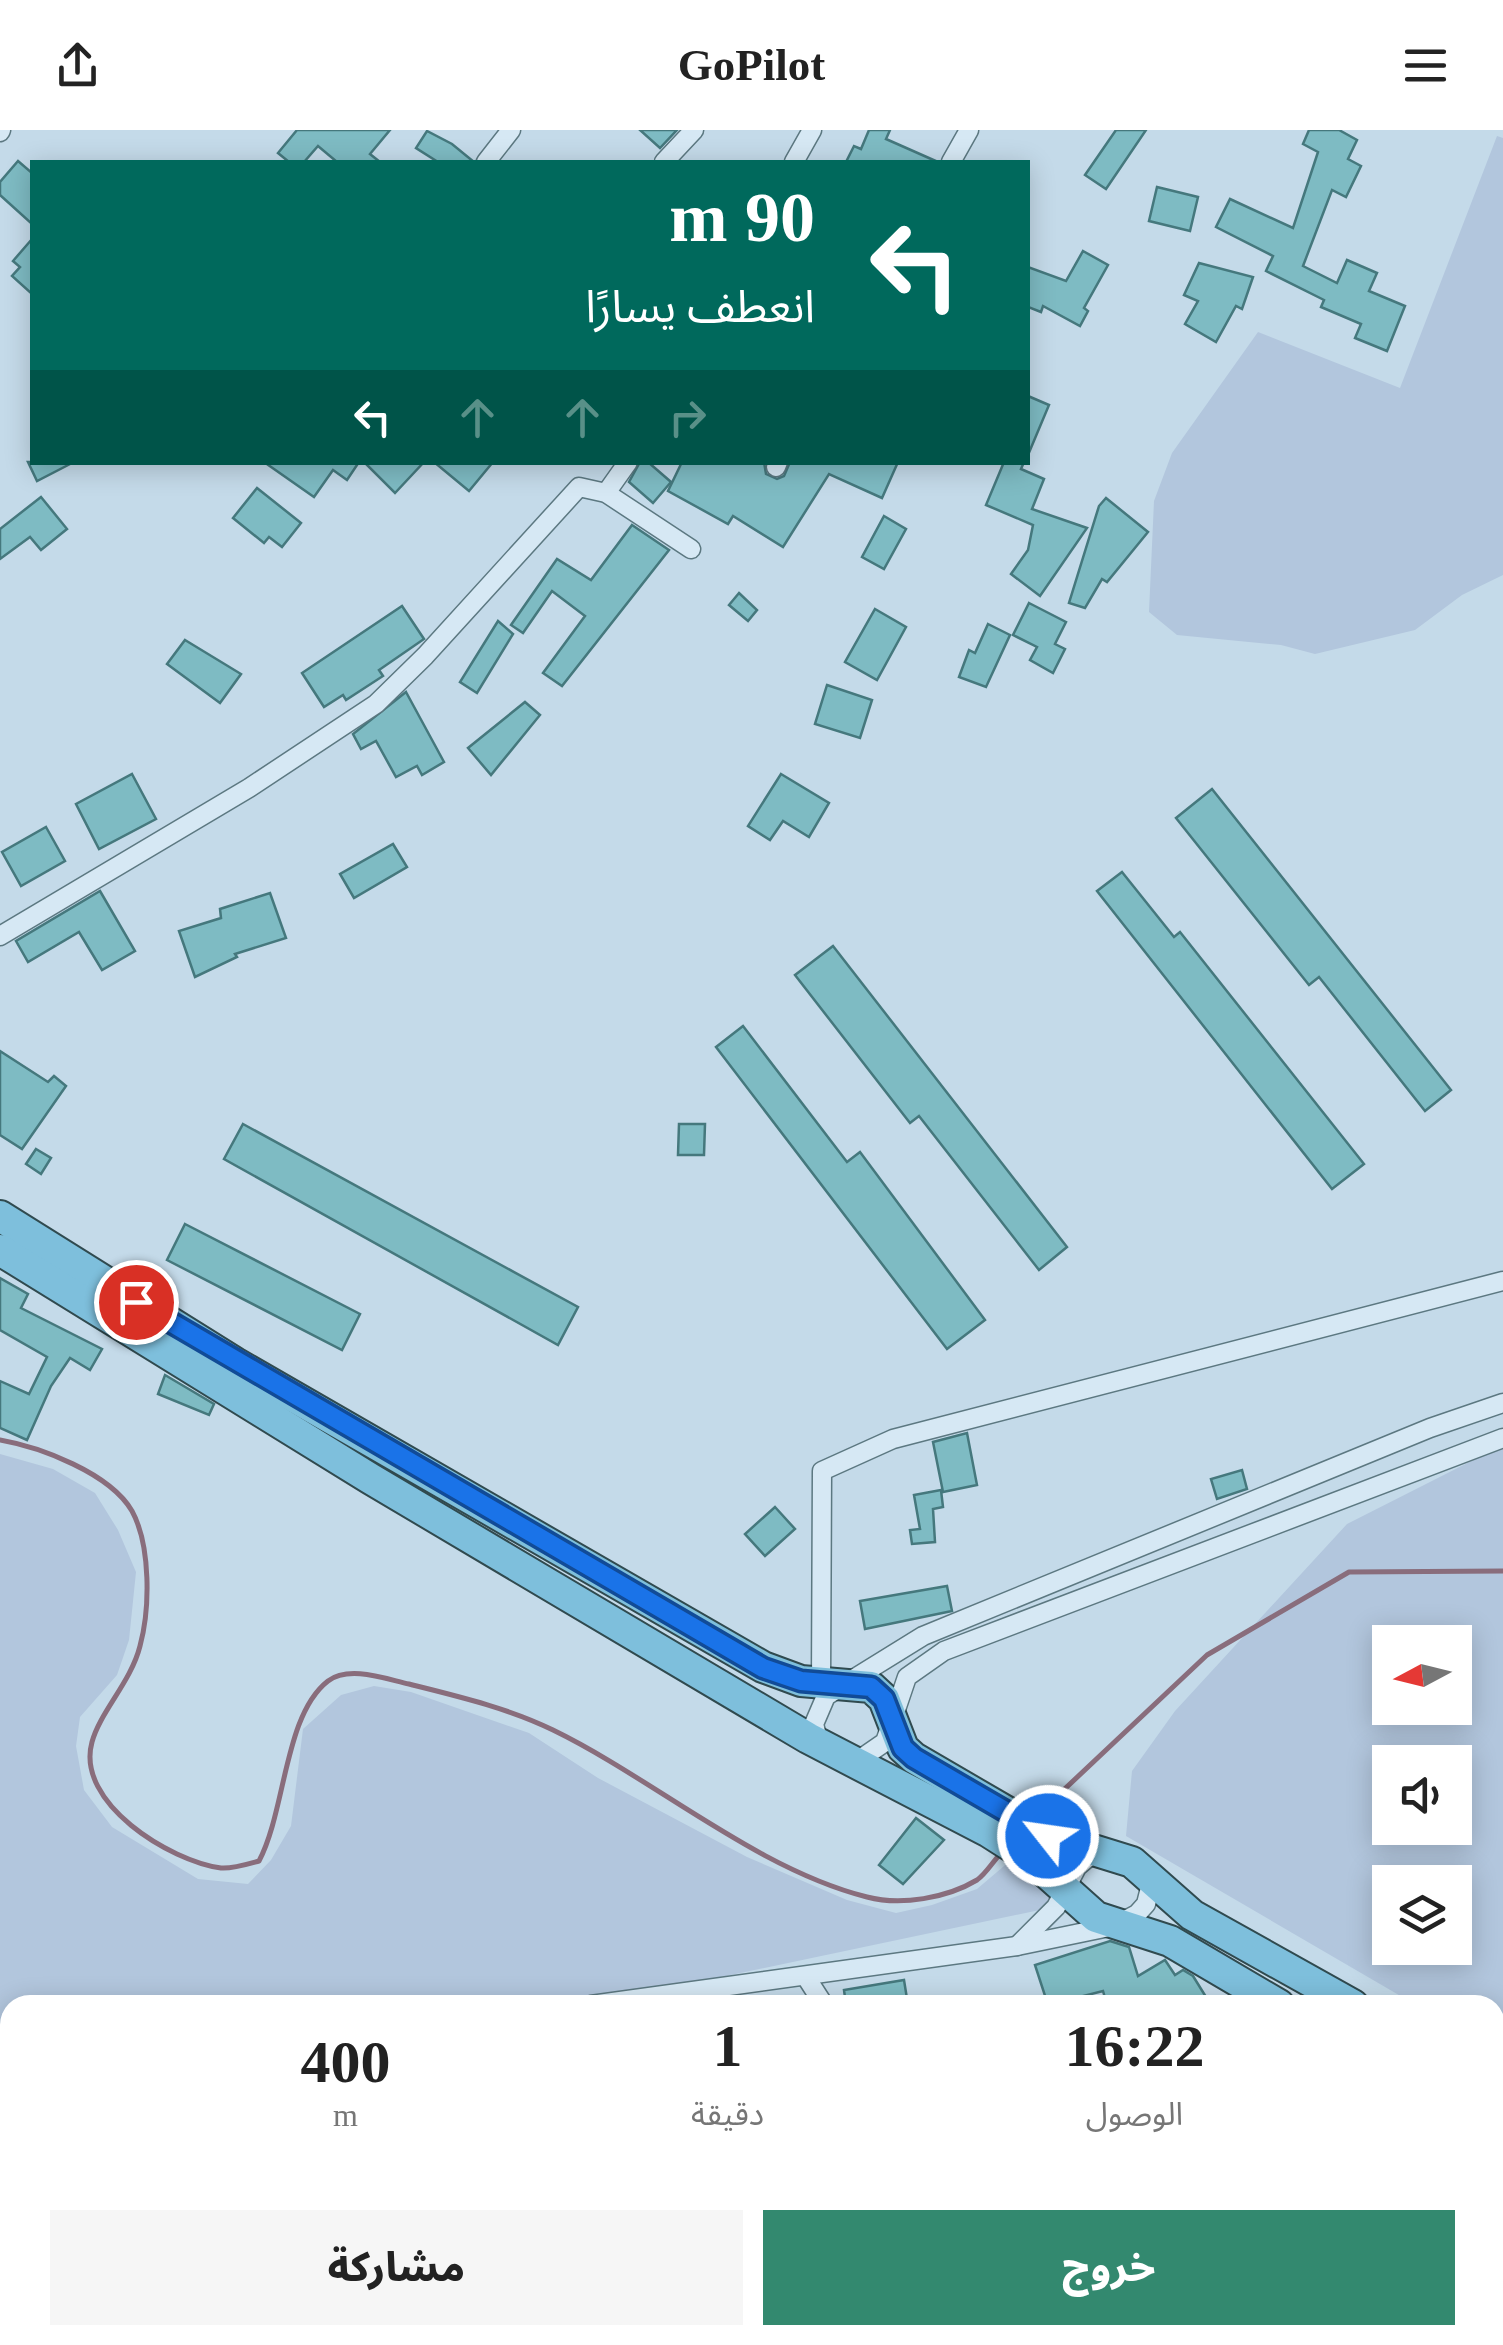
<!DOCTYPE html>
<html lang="ar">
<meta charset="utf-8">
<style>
:root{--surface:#fff;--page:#f6f6f6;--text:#222;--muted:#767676;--accent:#33896f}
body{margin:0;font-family:"Times New Roman","Noto Sans Arabic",serif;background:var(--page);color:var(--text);direction:rtl;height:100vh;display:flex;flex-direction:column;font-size:38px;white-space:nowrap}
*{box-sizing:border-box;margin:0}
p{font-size:32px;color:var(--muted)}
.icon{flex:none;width:55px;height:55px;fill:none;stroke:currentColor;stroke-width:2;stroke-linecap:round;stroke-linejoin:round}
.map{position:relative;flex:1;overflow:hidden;direction:ltr}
.panel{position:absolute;left:0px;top:1865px;width:1505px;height:350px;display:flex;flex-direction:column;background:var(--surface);border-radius:30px 30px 0 0;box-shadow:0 5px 25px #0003;direction:rtl}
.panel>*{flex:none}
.hud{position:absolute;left:30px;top:30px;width:1000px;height:305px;border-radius:0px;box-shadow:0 5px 25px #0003;direction:rtl;background:#00695c;color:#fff;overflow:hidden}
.needle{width:65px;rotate:263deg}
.tools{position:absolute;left:1372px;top:1495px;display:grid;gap:20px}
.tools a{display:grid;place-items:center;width:100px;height:100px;border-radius:0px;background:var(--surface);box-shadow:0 5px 25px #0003;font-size:50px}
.pin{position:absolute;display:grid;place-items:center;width:85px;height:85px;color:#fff;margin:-42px;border:5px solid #fff;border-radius:50%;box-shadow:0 2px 10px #0007}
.me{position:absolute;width:110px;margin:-55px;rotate:300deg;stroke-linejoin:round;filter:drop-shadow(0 0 8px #0008)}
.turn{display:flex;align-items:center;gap:35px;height:210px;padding:0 50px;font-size:45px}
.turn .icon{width:130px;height:130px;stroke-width:2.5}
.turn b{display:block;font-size:70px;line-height:85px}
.lanes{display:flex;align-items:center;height:95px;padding:0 50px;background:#0003;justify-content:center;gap:50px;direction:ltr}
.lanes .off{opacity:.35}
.eta{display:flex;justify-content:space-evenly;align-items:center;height:170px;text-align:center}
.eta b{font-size:60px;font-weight:800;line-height:70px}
.action{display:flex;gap:20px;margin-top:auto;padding:20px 50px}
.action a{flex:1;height:115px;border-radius:0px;background:var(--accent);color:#fff;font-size:40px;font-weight:800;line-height:115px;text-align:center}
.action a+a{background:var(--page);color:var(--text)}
header{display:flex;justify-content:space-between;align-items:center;height:130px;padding:0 50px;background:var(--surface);font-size:45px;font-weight:800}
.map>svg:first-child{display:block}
.farmland{fill:#b2c6dd;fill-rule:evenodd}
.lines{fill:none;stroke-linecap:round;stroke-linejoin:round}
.stream{stroke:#896d7c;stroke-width:5}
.building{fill:#7ebbc3;stroke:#45787d;stroke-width:2.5}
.minor-casing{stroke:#5c7881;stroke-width:21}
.trunk-casing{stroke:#304a4f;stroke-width:34}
.minor{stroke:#d6e8f4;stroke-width:18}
.trunk{stroke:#7ebfdc;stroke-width:30}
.route-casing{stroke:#114b97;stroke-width:25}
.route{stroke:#1a73e8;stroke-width:18}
</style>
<header><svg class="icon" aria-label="menu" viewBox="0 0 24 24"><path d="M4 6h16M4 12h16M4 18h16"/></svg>GoPilot<svg class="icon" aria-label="share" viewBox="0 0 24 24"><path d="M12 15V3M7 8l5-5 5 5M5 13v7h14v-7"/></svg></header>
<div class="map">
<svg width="1503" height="2215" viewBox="0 0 1503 2215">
<rect width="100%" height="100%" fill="#c4dae9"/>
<!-- farmland -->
<g class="farmland">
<polygon points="1497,6 1503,8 1503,445 1462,465 1415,500 1315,524 1281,515 1177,505 1149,482 1154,371 1172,323 1258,202 1400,258"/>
<path d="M1503 1315V1926L1495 1921V1875H1416L1126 1706 1132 1641 1175 1581 1347 1394ZM1390 1512H1455V1578H1390ZM1390 1632H1455V1698H1390ZM1390 1752H1455V1818H1390Z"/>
<polygon points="0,1324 53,1339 95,1363 118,1400 136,1442 129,1510 117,1545 80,1587 76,1616 84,1660 112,1697 198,1749 248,1754 271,1730 291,1696 303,1599 341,1565 374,1556 411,1562 529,1603 598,1648 747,1727 847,1770 896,1783 932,1775 977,1759 1017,1725 1078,1772 588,1875 10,1875 10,1950 0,1951"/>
</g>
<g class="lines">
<!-- stream -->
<g class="stream">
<path d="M0 1310C40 1317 110 1343 132 1381 151 1416 150 1479 140 1516 131 1552 100 1582 92 1612 75 1673 170 1731 221 1738 232 1739 248 1734 259 1731 286 1680 284 1585 328 1551 349 1535 386 1549 409 1554 457 1566 508 1578 553 1600 654 1649 756 1739 867 1767 901 1776 947 1768 977 1750 986 1744 994 1730 1002 1722"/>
<polyline points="1037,1685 1207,1525 1349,1442 1503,1441"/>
</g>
</g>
<!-- building -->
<g class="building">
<polygon points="297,0 390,0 370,24 380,32 337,32 318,16 304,32 289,32 278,23"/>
<polygon points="640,0 677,0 660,18"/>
<polygon points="869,0 890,0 886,9 938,32 846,32 854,16 861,19"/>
<polygon points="1116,0 1146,0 1106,59 1085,45"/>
<polygon points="1309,0 1339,0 1357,10 1348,29 1361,36 1346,67 1332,60 1303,136 1337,153 1347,130 1377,143 1369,161 1405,176 1387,221 1355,208 1361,194 1321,177 1324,170 1266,141 1273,126 1216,97 1230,69 1293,98 1318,22 1303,14"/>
<polygon points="427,1 452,14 474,32 438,32 416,18"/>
<polygon points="18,31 32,43 32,94 0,65 0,52"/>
<polygon points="1157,57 1198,67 1190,101 1149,91"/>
<polygon points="32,109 32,164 12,146 20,137 13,131"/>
<polygon points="1083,121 1108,135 1084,178 1088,181 1080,196 1043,176 1041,182 1028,177 1028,137 1066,151"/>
<polygon points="1199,133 1253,147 1242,179 1236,176 1216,212 1185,194 1198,171 1184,165"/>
<polygon points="1028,266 1049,275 1028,325"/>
<polygon points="28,332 74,332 37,351"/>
<polygon points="264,332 359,332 347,350 333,340 314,367"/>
<polygon points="364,332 424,332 395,363"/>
<polygon points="434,332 493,332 469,361"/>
<polygon points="640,332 648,332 671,352 653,373 629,352"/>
<polygon points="682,332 764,332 766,344 777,349 784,346 790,332 898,332 882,368 829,344 783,417 733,386 728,394 668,361"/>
<polygon points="1004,332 1024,332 1021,339 1044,349 1032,379 1087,398 1040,466 1011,444 1028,420 1033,395 986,375"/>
<polygon points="257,358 301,393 282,417 269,407 264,413 233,388"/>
<polygon points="41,367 67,399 41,420 30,407 0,429 0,399"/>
<polygon points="1106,368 1148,402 1107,452 1102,449 1085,478 1069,473 1099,376"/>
<polygon points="884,386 906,399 884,439 862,427"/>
<polygon points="632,395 669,420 562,556 543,543 585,486 552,461 523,503 511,495 557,429 591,450"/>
<polygon points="739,463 757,480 748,491 729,475"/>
<polygon points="1029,473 1066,492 1055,514 1065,519 1053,543 1030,530 1037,517 1013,505"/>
<polygon points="402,476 424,509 379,540 383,546 346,570 343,565 324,577 302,543"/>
<polygon points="875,479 906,497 877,550 845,532"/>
<polygon points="498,491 513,504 477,563 460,552"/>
<polygon points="988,494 1010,505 986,557 959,547 969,520 975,523"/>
<polygon points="185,510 241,544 220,573 167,534"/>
<polygon points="827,555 872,570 860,608 815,594"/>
<polygon points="406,562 444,632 422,645 417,636 396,647 376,611 361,619 353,604"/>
<polygon points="525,572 540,585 491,645 468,618"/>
<polygon points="132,644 156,689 99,719 76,674"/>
<polygon points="781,644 829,673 809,707 783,691 770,710 748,696"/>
<polygon points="1212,659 1451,960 1425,981 1319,847 1309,855 1176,688"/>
<polygon points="46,697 65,731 21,756 2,722"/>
<polygon points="393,714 407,737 354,768 340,744"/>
<polygon points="1122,742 1174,807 1180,802 1364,1034 1332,1059 1097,761"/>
<polygon points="100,761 135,821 102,840 79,802 28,832 16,811"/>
<polygon points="270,763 286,808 235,824 237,827 195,847 179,801 221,788 220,779"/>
<polygon points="833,816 1067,1117 1039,1140 919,986 910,993 795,845"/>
<polygon points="743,896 847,1032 860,1022 985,1190 947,1219 716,917"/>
<polygon points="0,921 48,952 54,946 66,956 22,1019 0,1005"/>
<polygon points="243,994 578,1177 558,1215 224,1029"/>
<polygon points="679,994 705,994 704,1025 678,1025"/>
<polygon points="36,1019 51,1028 41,1044 26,1034"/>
<polygon points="185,1094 360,1184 342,1220 167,1130"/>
<polygon points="0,1148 28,1164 21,1178 102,1219 90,1240 70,1228 51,1256 27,1310 0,1298 0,1251 29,1264 47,1227 0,1200"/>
<polygon points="165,1245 214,1274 209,1285 158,1264"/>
<polygon points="967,1303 977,1355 943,1362 933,1312"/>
<polygon points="1242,1340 1247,1359 1217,1369 1211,1349"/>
<polygon points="941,1360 943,1377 933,1379 935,1412 912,1414 910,1400 920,1399 914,1365"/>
<polygon points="775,1377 795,1399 765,1426 745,1404"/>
<polygon points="947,1456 952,1481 865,1499 860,1471"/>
<polygon points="916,1688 944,1710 903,1754 879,1735"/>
<polygon points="1110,1811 1129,1817 1138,1846 1165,1830 1175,1845 1183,1840 1193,1846 1211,1875 1107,1875 1103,1861 1048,1875 1035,1835"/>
<polygon points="904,1850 908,1875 846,1875 844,1860"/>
</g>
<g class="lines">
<defs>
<g id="minor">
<polyline points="0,2 1,0"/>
<polyline points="486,32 511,0"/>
<polyline points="664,32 694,0"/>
<polyline points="794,32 812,0"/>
<polyline points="951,32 969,0"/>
<polyline points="776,337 778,332"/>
<polyline points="606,363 628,332"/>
<polyline points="0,806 249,658 376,574 425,526 579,357 606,363 691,419"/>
<polyline points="821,1553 822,1341 893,1309 1503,1151"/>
<polyline points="819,1614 814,1594 826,1566 923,1506 1430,1298 1503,1273"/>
<polyline points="856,1632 885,1612 907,1547 944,1521 1503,1308"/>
<polyline points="1017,1816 1056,1777 1077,1737 1097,1720"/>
<polyline points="806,1847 824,1875"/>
<polyline points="591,1875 1017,1816 1114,1796 1137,1784 1146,1774 1152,1750"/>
<polyline points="0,1962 10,1961"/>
<polyline points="413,2205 416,2215"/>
<polyline points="753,2205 757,2215"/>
<polyline points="1025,2205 1031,2215"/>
<polyline points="1159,2215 1173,2205"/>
<polyline points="1487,2215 1503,2206"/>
</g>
<g id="trunk">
<polyline points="0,1086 235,1233 763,1537 801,1551 871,1557 884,1569 903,1618 914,1628 1048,1706 1132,1732 1192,1785 1353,1875"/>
<polyline points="0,1120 371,1349 808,1608 989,1702 1030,1728 1096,1787 1170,1811 1279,1875"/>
<polyline points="1495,1954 1503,1959"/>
<polyline points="1495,2001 1503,2006"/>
</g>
</defs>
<!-- minor casing -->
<use href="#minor" class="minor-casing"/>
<!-- trunk casing -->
<use href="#trunk" class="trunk-casing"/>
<!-- minor -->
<use href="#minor" class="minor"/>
<!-- trunk -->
<use href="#trunk" class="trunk"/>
</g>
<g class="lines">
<defs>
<polyline id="route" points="136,1172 763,1538 801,1551 871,1557 884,1569 903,1618 914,1628 1048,1706"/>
</defs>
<!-- route casing -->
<use href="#route" class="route-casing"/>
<!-- route -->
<use href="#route" class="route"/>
</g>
</svg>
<div class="tools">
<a><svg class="needle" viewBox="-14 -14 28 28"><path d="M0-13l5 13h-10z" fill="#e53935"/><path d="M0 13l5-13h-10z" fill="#767676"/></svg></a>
<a><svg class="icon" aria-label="sound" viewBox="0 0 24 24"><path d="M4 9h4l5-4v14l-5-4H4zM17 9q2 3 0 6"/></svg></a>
<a><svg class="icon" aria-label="layers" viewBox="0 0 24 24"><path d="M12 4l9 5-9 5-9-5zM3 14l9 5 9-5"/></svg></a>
</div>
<div class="pin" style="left:136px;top:1172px;background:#d93025"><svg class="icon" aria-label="arrive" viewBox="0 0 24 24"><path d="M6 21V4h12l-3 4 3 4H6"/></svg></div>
<svg class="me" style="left:1048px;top:1706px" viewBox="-20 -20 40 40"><circle r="17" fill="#1a73e8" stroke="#fff" stroke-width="3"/><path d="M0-11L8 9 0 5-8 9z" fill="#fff"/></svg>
<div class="hud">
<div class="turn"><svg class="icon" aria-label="left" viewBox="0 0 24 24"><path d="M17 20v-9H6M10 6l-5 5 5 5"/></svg><div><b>90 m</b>انعطف يسارًا</div></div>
<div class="lanes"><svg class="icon" aria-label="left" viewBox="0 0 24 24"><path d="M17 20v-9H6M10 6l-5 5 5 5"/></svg><svg class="icon off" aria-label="ahead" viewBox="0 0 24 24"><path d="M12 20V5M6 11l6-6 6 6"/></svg><svg class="icon off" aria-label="ahead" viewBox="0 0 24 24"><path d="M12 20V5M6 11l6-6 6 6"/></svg><svg class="icon off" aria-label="right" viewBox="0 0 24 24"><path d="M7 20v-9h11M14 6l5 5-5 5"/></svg></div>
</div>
<section class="panel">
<div class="eta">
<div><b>16:22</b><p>الوصول</p></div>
<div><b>1</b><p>دقيقة</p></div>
<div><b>400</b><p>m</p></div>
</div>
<div class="action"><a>خروج</a><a>مشاركة</a></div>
</section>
</div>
